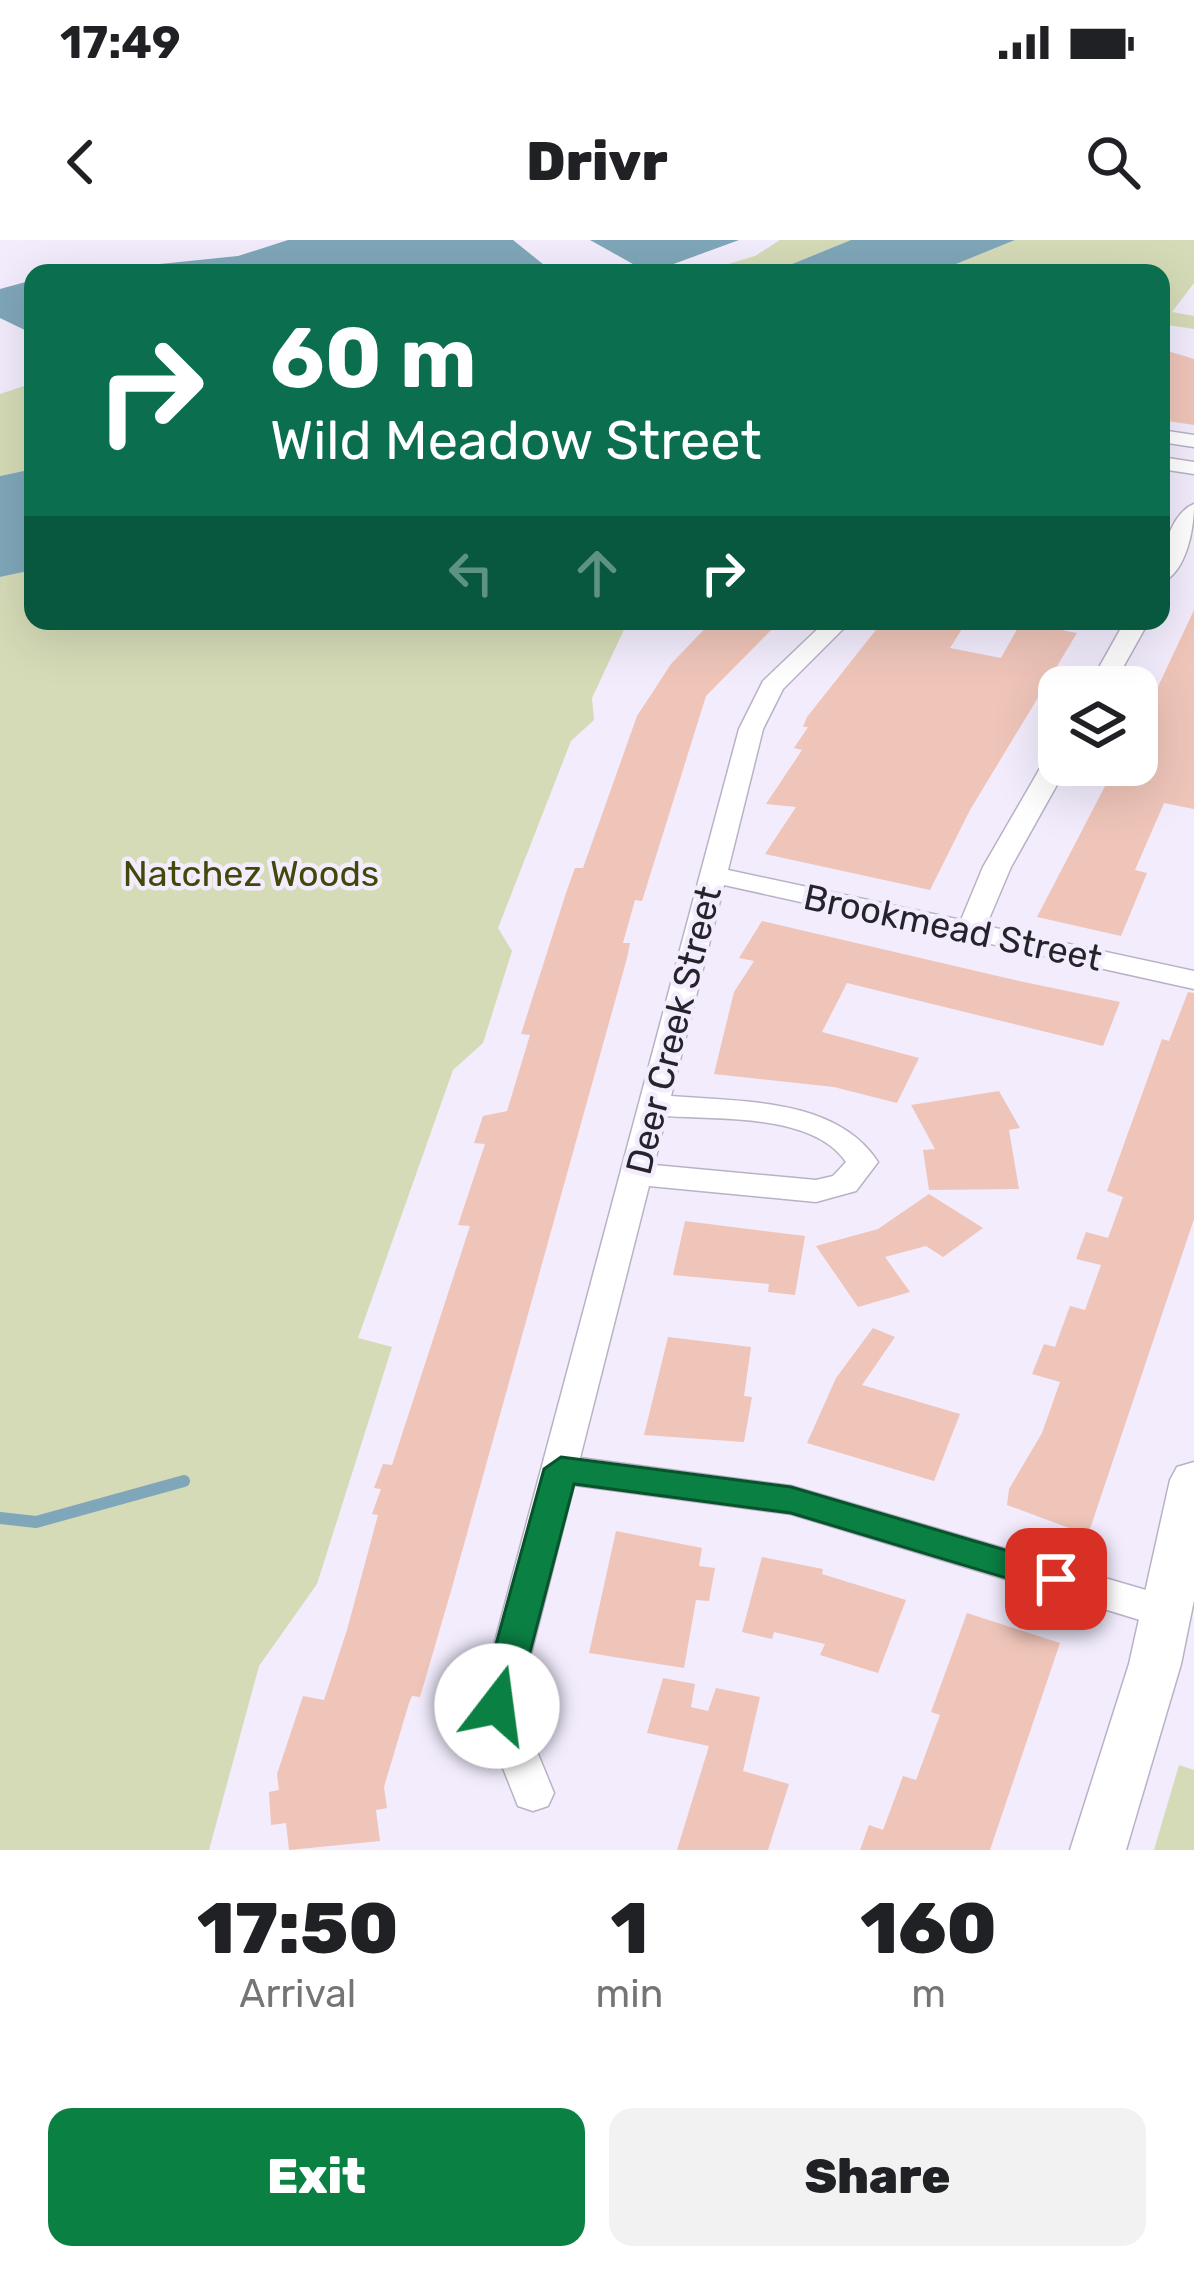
<!DOCTYPE html>
<style>
:root{--surface:#fff;--page:#f2f2f2;--text:#202124;--muted:#757577;--accent:#0b8043}
body{margin:0;font-family:Rubik,sans-serif;background:var(--page);color:var(--text);height:100vh;display:flex;flex-direction:column;font-size:45px;white-space:nowrap}
*{box-sizing:border-box;margin:0}
p{font-size:39px;color:var(--muted)}
.icon{flex:none;width:66px;height:66px;fill:none;stroke:currentColor;stroke-width:2;stroke-linecap:round;stroke-linejoin:round}
.map{position:relative;height:1610px;overflow:hidden}
.details{display:flex;flex-direction:column;background:var(--surface);flex:1}
.details>*{flex:none}
.top-card{position:absolute;left:24px;top:24px;width:1146px;height:366px;border-radius:24px;box-shadow:0 12px 48px #0002;background:#0b6e4f;color:#fff;overflow:hidden}
.buttons{position:absolute;left:1038px;top:426px;display:grid;gap:24px}
.buttons a{display:grid;place-items:center;width:120px;height:120px;border-radius:24px;background:var(--surface);box-shadow:0 12px 48px #0002;font-size:60px}
.pin{position:absolute;display:grid;place-items:center;width:102px;height:102px;color:#fff;margin:-51px;border-radius:24px;box-shadow:0 6px 18px #0006}
.me{position:absolute;width:132px;margin:-66px;rotate:15deg;stroke-linejoin:round;filter:drop-shadow(0 0 9px #0008)}
.turn{display:flex;align-items:center;gap:42px;height:252px;padding:0 48px;font-size:54px}
.turn .icon{width:156px;height:156px;stroke-width:2.5}
.turn b{display:block;font-size:84px;line-height:102px}
.lanes{display:flex;align-items:center;height:114px;padding:0 48px;background:#0003;justify-content:center;gap:60px;direction:ltr}
.lanes .off{opacity:.35}
.eta{display:flex;justify-content:space-evenly;align-items:center;height:204px;text-align:center}
.eta b{font-size:72px;font-weight:800;line-height:84px}
.button{display:flex;gap:24px;margin-top:auto;padding:24px 48px}
.button a{flex:1;height:138px;border-radius:24px;background:var(--accent);color:#fff;font-size:48px;font-weight:800;line-height:138px;text-align:center}
.button a+a{background:var(--page);color:var(--text)}
.status{display:flex;justify-content:space-between;align-items:center;height:84px;padding:0 60px;background:var(--surface);direction:ltr}
.status svg{height:33px;fill:currentColor}
header{display:flex;justify-content:space-between;align-items:center;height:156px;padding:0 48px;background:var(--surface);font-size:54px;font-weight:800}
.map>svg:first-child{display:block}
.green{fill:#d5dbb7}
.water{fill:#7fa7b9}
.lines{fill:none;stroke-linecap:round;stroke-linejoin:round}
.stream{stroke:#7fa7b9;stroke-width:12}
.building{fill:#efc5b9}
.minor-casing{stroke:#b9b2c6;stroke-width:3}
.tertiary-casing{stroke:#b9b2c6;stroke-width:3}
.minor{fill:#fff;fill-rule:evenodd}
.tertiary{fill:#fff;fill-rule:evenodd}
.route{fill:#0b8043;stroke:#07532c;stroke-width:3}
.labels{text-anchor:middle;stroke-width:9;stroke-linejoin:round;paint-order:stroke}
.park-label{font-size:36px;fill:#424809;stroke:#f2ecfd}
.street-label{font-size:36px;fill:#26232b;stroke:#f2ecfd}
</style>
<div class="status"><b>17:49</b><svg viewBox="0 0 49 12"><path d="M0 12V9h3v3zM5 12V6h3v6zM10 12V3h3v9zM15 12V0h3v12zM26 1h20v11H26zM47 4h2v5h-2z"/></svg></div>
<header><svg class="icon" aria-label="back" viewBox="0 0 24 24"><path d="M15 5l-7 7 7 7"/></svg>Drivr<svg class="icon" aria-label="search" viewBox="0 0 24 24"><circle cx="10" cy="10" r="6"/><path d="M15 15l6 6"/></svg></header>
<div class="map">
<svg width="1194" height="1610" viewBox="0 0 1194 1610">
<rect width="100%" height="100%" fill="#f2ecfd"/>
<!-- green -->
<g class="green">
<polygon points="780,0 851,0 770,33 698,33 755,16"/>
<polygon points="1015,0 1194,0 1194,43 1172,72 1194,76 1194,89 1161,84 1161,33 934,33"/>
<polygon points="33,143 33,229 0,236 0,154"/>
<polygon points="33,330 33,381 628,381 592,458 594,480 571,501 498,688 512,711 483,803 453,830 358,1098 392,1107 317,1344 259,1426 209,1610 0,1610 0,337"/>
<polygon points="1179,1525 1194,1530 1194,1610 1154,1610"/>
</g>
<!-- water -->
<g class="water">
<polygon points="288,0 513,0 554,33 72,33 238,16"/>
<polygon points="590,0 739,0 649,33"/>
<polygon points="851,0 1015,0 934,33 770,33"/>
<polygon points="33,40 33,94 0,78 0,49"/>
<polygon points="33,229 33,330 0,337 0,236"/>
</g>
<g class="lines">
<!-- stream -->
<polyline class="stream" points="0,1278 36,1282 184,1241"/>
</g>
<!-- building -->
<g class="building">
<polygon points="1161,109 1194,119 1194,185 1161,180"/>
<polygon points="1194,370 1194,569 1164,563 1135,630 1147,633 1121,696 1037,677 1116,525 1137,525 1137,470 1144,472 1155,453"/>
<polygon points="712,381 780,381 706,456 642,661 635,660 623,703 630,703 627,718 451,1351 420,1457 412,1456 409,1463 384,1547 387,1568 376,1570 380,1601 289,1610 286,1583 271,1585 269,1552 279,1550 277,1534 303,1456 324,1460 347,1390 378,1275 372,1274 381,1249 374,1248 383,1224 392,1225 470,986 458,985 485,904 474,903 483,876 507,871 530,795 521,794 566,653 575,628 583,628 637,476 671,424"/>
<polygon points="883,381 967,381 950,408 1001,418 1021,382 1077,393 970,570 930,650 765,614 796,567 766,564 802,510 794,508 808,487 803,487 807,477"/>
<polygon points="762,681 1019,741 1120,762 1103,806 847,743 822,792 919,818 897,863 834,847 714,834 734,752 754,721 739,718"/>
<polygon points="1188,752 1194,753 1194,979 1088,1295 1007,1265 1009,1249 1042,1193 1060,1142 1032,1134 1044,1104 1055,1107 1070,1066 1085,1070 1101,1025 1076,1019 1086,992 1108,998 1123,957 1107,951 1162,799 1169,801"/>
<polygon points="999,851 1020,888 1009,890 1019,949 929,950 923,910 935,909 911,865"/>
<polygon points="929,954 983,988 943,1017 926,1006 885,1017 910,1052 858,1067 816,1006 878,989"/>
<polygon points="685,981 805,996 795,1055 768,1052 769,1044 673,1035"/>
<polygon points="873,1088 895,1097 862,1145 960,1174 934,1241 807,1203 836,1138"/>
<polygon points="668,1097 751,1107 744,1156 752,1157 744,1202 644,1195"/>
<polygon points="616,1291 702,1308 699,1326 715,1328 709,1361 696,1360 684,1428 589,1413"/>
<polygon points="762,1317 823,1329 822,1334 906,1360 878,1433 820,1415 825,1404 774,1392 772,1399 742,1392"/>
<polygon points="967,1373 1060,1403 990,1610 860,1610 869,1585 883,1590 903,1536 916,1540 940,1475 931,1472"/>
<polygon points="663,1438 695,1444 691,1467 708,1471 716,1448 760,1457 743,1531 789,1544 768,1610 677,1610 709,1506 647,1493"/>
</g>
<g class="lines">
<defs>
<g id="minor">
<polygon points="1161,190 1194,195 1194,207 1161,202"/>
<polygon points="1161,217 1194,222 1194,234 1161,229"/>
<path d="M1194 264C1194 288 1187 332 1161 343 1161 317 1168 275 1194 264Z"/>
<path d="M826 381H851L783 449 763 489 728 630 961 680 983 627 1046 518 1059 510V525H1068L1011 627 986 686 1194 731V749L724 645 671 856C740 862 836 857 878 922L856 951 816 962 649 946 580 1218 791 1246 1163 1355 1177 1360 1183 1371 1177 1382 1163 1387 791 1274 574 1245 518 1465 554 1553 548 1566 533 1571 518 1566 478 1465 739 489 763 441ZM666 876C719 880 813 873 846 922L833 936 816 940 654 925Z"/>
<polygon points="1125,381 1149,381 1112,447 1088,447"/>
</g>
<polygon id="tertiary" points="1194,1222 1194,1360 1181,1424 1126,1610 1070,1610 1129,1424 1170,1240 1177,1227"/>
</defs>
<!-- minor casing -->
<use href="#minor" class="minor-casing"/>
<!-- tertiary casing -->
<use href="#tertiary" class="tertiary-casing"/>
<!-- minor -->
<use href="#minor" class="minor"/>
<!-- tertiary -->
<use href="#tertiary" class="tertiary"/>
</g>
<!-- route -->
<polygon class="route" points="561,1217 791,1247 1056,1325 1068,1329 1073,1339 1068,1349 1056,1353 791,1273 574,1244 516,1466 510,1476 497,1481 484,1476 479,1466 544,1229"/>
<g class="labels">
<!-- park labels -->
<g class="park-label">
<text x="251" y="646">Natchez Woods</text>
</g>
<!-- street labels -->
<g class="street-label">
<text transform="translate(953 687) rotate(12)" y="13">Brookmead Street</text>
<text transform="translate(673 790) rotate(-76)" y="13">Deer Creek Street</text>
</g>
</g>
</svg>
<div class="buttons">
<a><svg class="icon" aria-label="layers" viewBox="0 0 24 24"><path d="M12 4l9 5-9 5-9-5zM3 14l9 5 9-5"/></svg></a>
</div>
<div class="pin" style="left:1056px;top:1339px;background:#d93025"><svg class="icon" aria-label="arrive" viewBox="0 0 24 24"><path d="M6 21V4h12l-3 4 3 4H6"/></svg></div>
<svg class="me" style="left:497px;top:1466px" viewBox="-20 -20 40 40"><circle r="19" fill="#fff"/><path d="M0-13L10 11 0 6-10 11z" fill="#0b8043"/></svg>
<div class="top-card">
<div class="turn"><svg class="icon" aria-label="right" viewBox="0 0 24 24"><path d="M7 20v-9h11M14 6l5 5-5 5"/></svg><div><b>60 m</b>Wild Meadow Street</div></div>
<div class="lanes"><svg class="icon off" aria-label="left" viewBox="0 0 24 24"><path d="M17 20v-9H6M10 6l-5 5 5 5"/></svg><svg class="icon off" aria-label="ahead" viewBox="0 0 24 24"><path d="M12 20V5M6 11l6-6 6 6"/></svg><svg class="icon" aria-label="right" viewBox="0 0 24 24"><path d="M7 20v-9h11M14 6l5 5-5 5"/></svg></div>
</div>
</div>
<section class="details">
<div class="eta">
<div><b>17:50</b><p>Arrival</p></div>
<div><b>1</b><p>min</p></div>
<div><b>160</b><p>m</p></div>
</div>
<div class="button"><a>Exit</a><a>Share</a></div>
</section>
